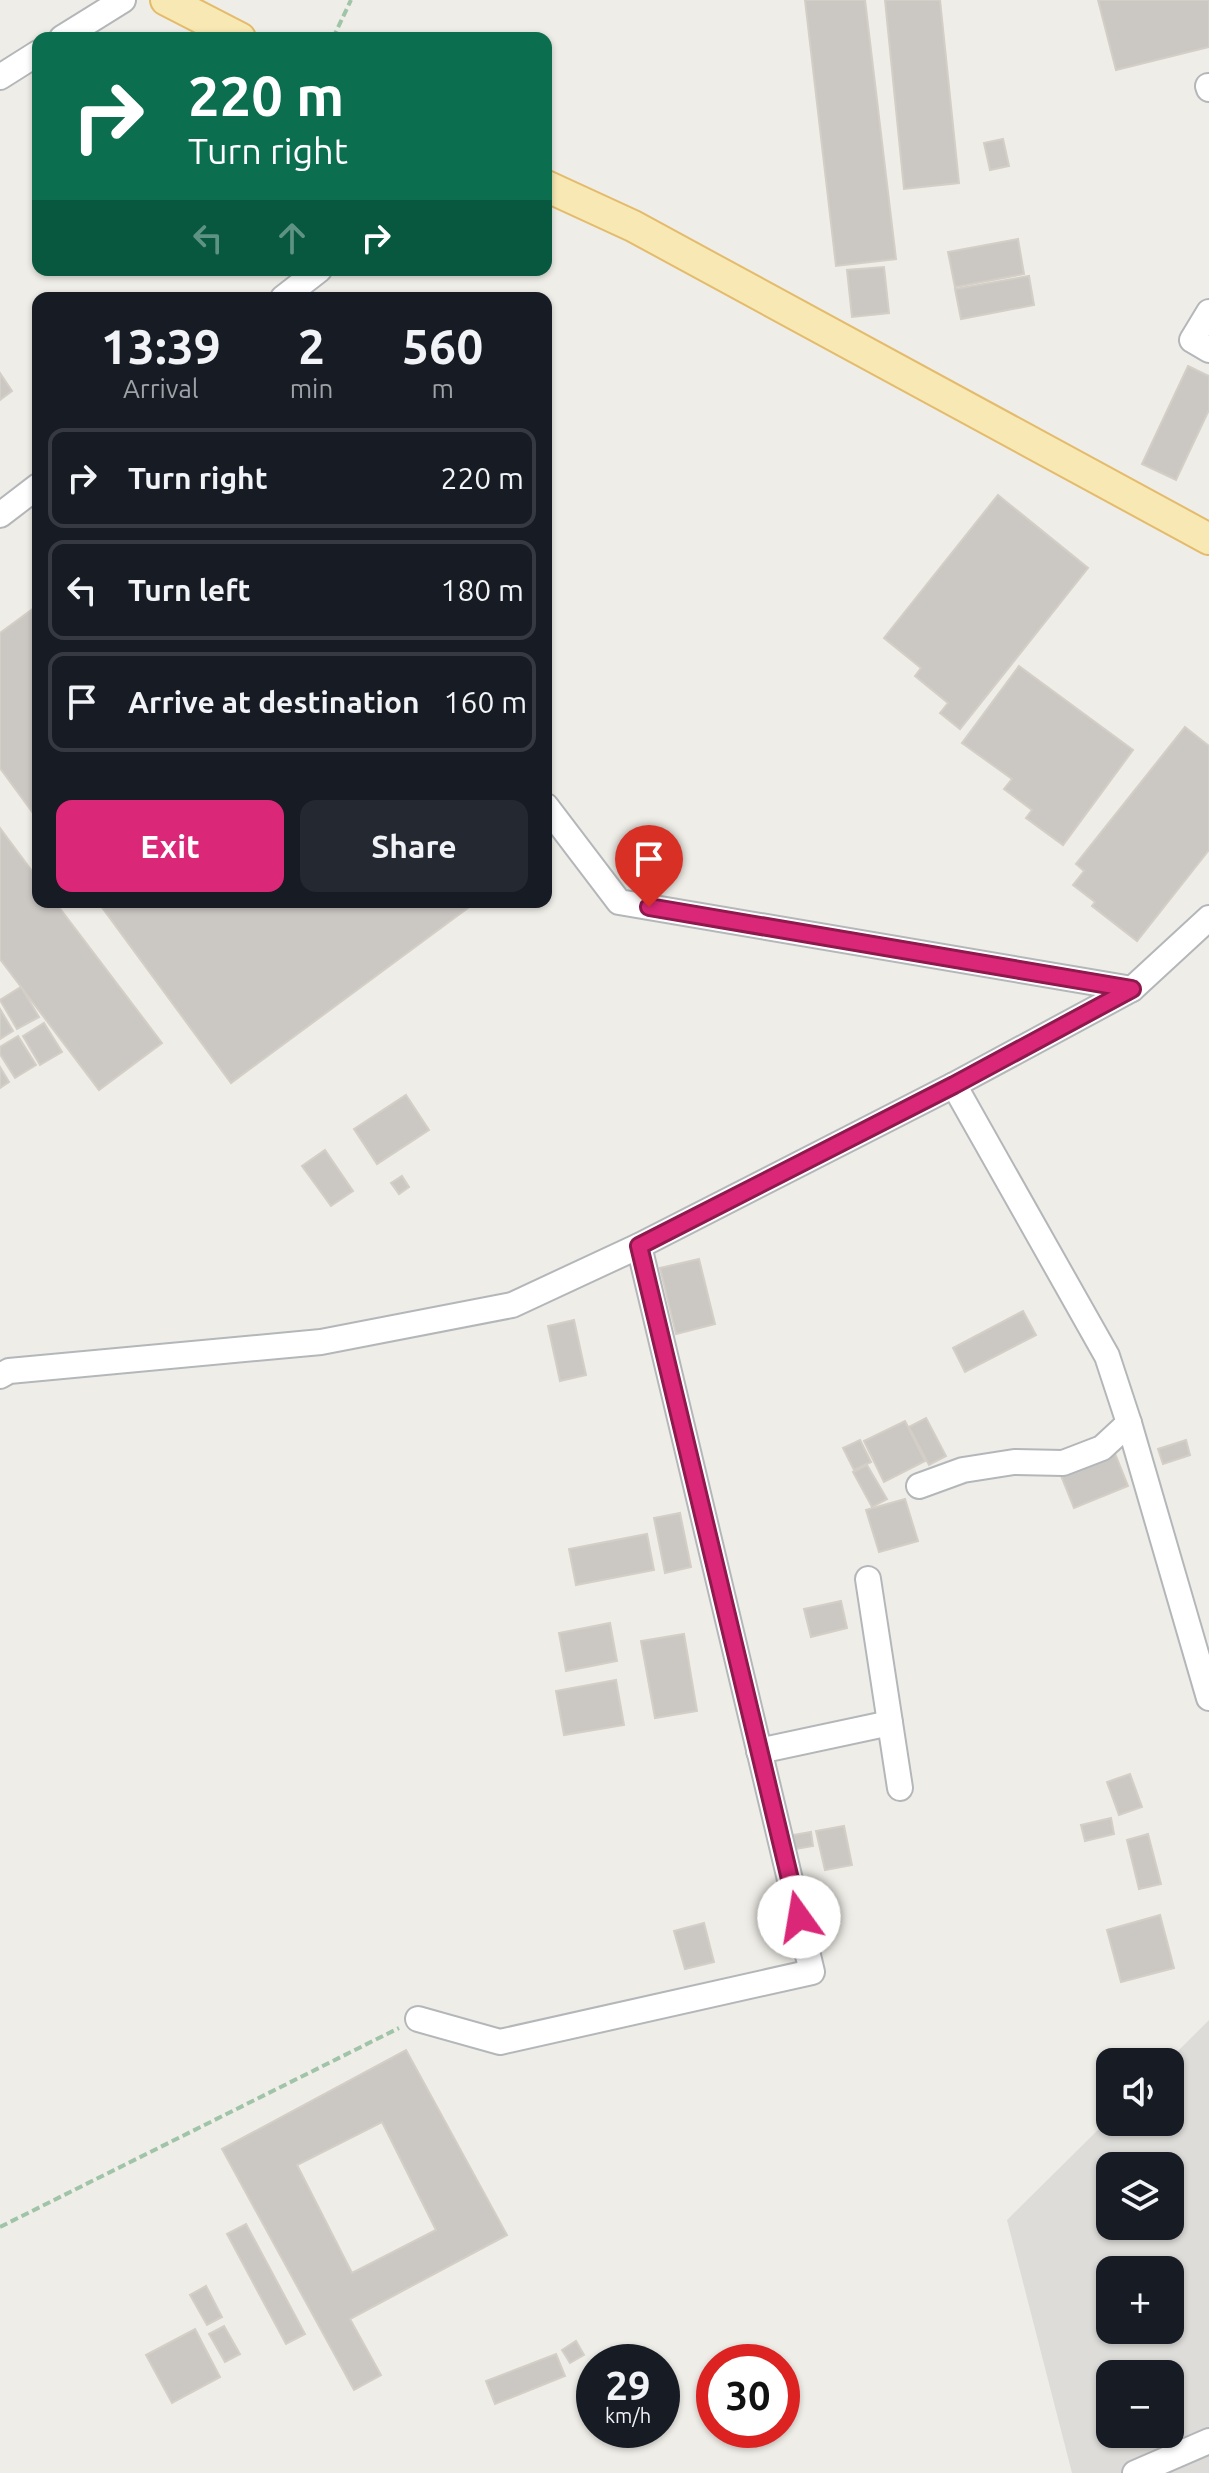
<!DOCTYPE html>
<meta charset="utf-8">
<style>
:root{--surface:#171b24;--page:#242831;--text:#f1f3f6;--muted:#9ea1a6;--line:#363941;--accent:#db2777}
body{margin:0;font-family:Ubuntu,sans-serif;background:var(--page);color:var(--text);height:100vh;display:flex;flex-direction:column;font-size:30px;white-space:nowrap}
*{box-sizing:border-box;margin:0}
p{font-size:26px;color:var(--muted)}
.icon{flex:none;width:44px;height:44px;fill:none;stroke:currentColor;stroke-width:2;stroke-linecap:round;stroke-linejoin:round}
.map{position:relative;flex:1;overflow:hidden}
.drawer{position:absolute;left:32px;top:292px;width:520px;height:616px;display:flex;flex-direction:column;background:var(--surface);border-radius:16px;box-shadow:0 2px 6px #0004}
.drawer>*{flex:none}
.banner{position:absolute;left:32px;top:32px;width:520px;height:244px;border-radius:16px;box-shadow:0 2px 6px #0004;background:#0b6e4f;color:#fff;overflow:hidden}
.tools{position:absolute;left:1096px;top:2048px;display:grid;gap:16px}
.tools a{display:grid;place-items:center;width:88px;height:88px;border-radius:16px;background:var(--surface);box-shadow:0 2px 6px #0004;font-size:40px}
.speed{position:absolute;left:576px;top:2344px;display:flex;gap:16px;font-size:40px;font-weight:700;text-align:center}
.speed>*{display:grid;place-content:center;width:104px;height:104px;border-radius:50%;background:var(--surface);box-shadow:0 2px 6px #0004;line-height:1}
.speed small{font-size:20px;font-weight:400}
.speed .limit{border:12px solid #d22;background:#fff;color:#111}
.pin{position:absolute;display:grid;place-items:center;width:68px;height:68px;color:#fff;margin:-82px -34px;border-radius:50% 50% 50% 0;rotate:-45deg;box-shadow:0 0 8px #0007}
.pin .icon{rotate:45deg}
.me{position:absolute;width:88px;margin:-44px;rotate:347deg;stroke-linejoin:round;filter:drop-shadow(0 0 6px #0008)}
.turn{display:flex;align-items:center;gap:28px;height:168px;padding:0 24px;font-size:36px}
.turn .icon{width:104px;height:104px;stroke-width:2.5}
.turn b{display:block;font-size:56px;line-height:68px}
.lanes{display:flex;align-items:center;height:76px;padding:0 24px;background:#0003;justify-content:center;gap:40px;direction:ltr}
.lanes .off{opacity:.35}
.eta{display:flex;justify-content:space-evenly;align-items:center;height:136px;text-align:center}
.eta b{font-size:48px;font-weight:700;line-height:56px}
.action{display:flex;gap:16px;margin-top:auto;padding:16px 24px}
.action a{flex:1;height:92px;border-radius:16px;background:var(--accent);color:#fff;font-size:32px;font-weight:700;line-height:92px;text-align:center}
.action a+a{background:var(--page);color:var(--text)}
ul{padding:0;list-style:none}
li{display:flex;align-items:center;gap:24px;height:100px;margin:0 16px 12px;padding:0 8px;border:4px solid var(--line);border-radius:16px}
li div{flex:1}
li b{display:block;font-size:30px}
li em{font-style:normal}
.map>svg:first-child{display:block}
.industrial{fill:#dedcd9;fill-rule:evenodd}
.building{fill:#cbc8c4;stroke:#d3cec6;stroke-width:2;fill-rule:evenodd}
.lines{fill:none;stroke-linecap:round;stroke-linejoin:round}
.minor-casing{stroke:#b4b7ba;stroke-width:28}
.major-casing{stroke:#e4bb6b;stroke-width:34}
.path{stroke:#a0c4a8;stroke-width:4;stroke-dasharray:8 4;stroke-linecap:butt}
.minor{stroke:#fff;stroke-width:24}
.major{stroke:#f7e8b4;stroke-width:30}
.route-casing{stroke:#8e194d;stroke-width:20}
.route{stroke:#db2777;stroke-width:14}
</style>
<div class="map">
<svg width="1209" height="2473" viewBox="0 0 1209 2473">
<rect width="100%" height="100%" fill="#efede7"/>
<!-- industrial -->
<path class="industrial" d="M1209 2020V2473H1072L1007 2220 1110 2118V2122H1170V2062H1167ZM1110 2166H1170V2226H1110ZM1110 2270H1170V2330H1110ZM1110 2374H1170V2434H1110Z"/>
<!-- building -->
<g class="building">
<polygon points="805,0 865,0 896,259 836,266"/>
<polygon points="885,0 940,0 959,183 904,189"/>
<polygon points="1098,0 1209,0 1209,47 1116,70"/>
<polygon points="1003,139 1009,166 990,170 984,143"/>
<polygon points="1018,239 1024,274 955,287 948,252"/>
<polygon points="884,267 889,313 852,317 847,270"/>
<polygon points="1029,276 1034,305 961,319 955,289"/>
<polygon points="1188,366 1209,376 1209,410 1176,480 1142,464"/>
<polygon points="0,373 12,391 0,400"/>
<polygon points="998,495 1088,568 960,729 940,713 948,703 915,676 921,668 884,638"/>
<polygon points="38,605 38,820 0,768 0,633"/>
<polygon points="1019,666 1133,750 1063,845 1026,818 1032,810 1004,789 1012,779 962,743"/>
<polygon points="1185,727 1209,746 1209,850 1137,941 1092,906 1095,902 1073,885 1084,871 1076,864"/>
<polygon points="0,828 38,879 38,902 55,902 162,1043 99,1090 0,959"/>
<polygon points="98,902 476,902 231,1083"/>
<polygon points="21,987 39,1017 17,1029 0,1000"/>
<polygon points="0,1009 13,1031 0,1039"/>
<polygon points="44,1023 62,1052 40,1065 23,1036"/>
<polygon points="18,1036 36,1065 15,1078 0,1054 0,1047"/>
<polygon points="0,1067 9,1082 0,1088"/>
<polygon points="406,1095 429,1130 377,1164 354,1129"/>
<polygon points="325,1150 353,1191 331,1206 302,1166"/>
<polygon points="402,1176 409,1187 399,1194 391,1183"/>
<polygon points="699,1259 715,1324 676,1334 660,1268"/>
<polygon points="1023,1311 1036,1335 965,1372 953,1348"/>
<polygon points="574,1320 586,1375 560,1381 548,1326"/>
<polygon points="926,1418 946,1456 929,1465 909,1427"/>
<polygon points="905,1421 925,1461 884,1482 864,1441"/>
<polygon points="860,1440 871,1462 854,1470 843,1448"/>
<polygon points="1186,1440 1190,1455 1163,1464 1158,1449"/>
<polygon points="1114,1451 1128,1486 1074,1508 1060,1473"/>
<polygon points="867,1465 887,1499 872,1507 853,1472"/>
<polygon points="905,1499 918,1541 879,1552 866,1510"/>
<polygon points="680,1513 691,1567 665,1573 654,1518"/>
<polygon points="647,1534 654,1570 576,1585 569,1549"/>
<polygon points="841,1601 847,1628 811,1637 804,1609"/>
<polygon points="610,1623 617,1661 566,1671 559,1633"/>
<polygon points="684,1634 697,1711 655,1718 641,1641"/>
<polygon points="616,1680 624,1725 564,1735 556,1691"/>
<polygon points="1130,1774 1142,1807 1119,1815 1107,1782"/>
<polygon points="1111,1818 1114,1834 1085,1841 1081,1825"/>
<polygon points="844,1826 852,1865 825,1870 816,1831"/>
<polygon points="811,1832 813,1846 795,1849 793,1835"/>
<polygon points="1148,1834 1161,1884 1139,1889 1127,1840"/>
<polygon points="1160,1915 1174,1968 1121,1982 1107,1930"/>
<polygon points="704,1923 714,1962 685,1969 674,1931"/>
<path d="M406 2050 507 2235 350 2319 381 2375 354 2390 222 2149ZM382 2122 436 2230 352 2273 297 2165Z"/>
<polygon points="246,2224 305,2334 286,2344 227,2234"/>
<polygon points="206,2286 222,2317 207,2325 190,2295"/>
<polygon points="224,2326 240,2354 225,2362 209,2334"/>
<polygon points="195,2329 220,2377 172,2403 146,2355"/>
<polygon points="576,2341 584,2355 570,2363 562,2350"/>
<polygon points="556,2354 565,2376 495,2404 486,2381"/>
</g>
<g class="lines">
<defs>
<g id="minor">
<polyline points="62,38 123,0"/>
<polyline points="0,77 38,53"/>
<polyline points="1208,86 1209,89"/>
<polyline points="283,298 319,270"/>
<polyline points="1209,312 1192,340 1209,350"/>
<polyline points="0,515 38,486"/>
<polyline points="546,806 619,902 1132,989"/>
<polyline points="954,1085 1107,1356 1129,1423 1209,1698"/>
<polyline points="0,1376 9,1371 321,1342 512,1305 639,1246 954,1085 1132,989 1209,918"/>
<polyline points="919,1486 963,1470 1014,1462 1063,1463 1102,1448 1129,1423"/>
<polyline points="868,1579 900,1788"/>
<polyline points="759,1751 890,1723"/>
<polyline points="418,2019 500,2042 812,1972 639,1246"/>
<polyline points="1135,2473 1209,2441"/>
</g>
<g id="major">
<polyline points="166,0 240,38"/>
<polyline points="546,186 633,226 1209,539"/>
</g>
</defs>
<!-- minor casing -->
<use href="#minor" class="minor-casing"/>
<!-- major casing -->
<use href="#major" class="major-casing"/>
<!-- path -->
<g class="path">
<polyline points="333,38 351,0"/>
<polyline points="0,2227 399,2028"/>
</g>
<!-- minor -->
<use href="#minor" class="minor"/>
<!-- major -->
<use href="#major" class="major"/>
</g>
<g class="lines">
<defs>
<polyline id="route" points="649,907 1132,989 954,1085 639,1246 799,1917"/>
</defs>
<!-- route casing -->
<use href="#route" class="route-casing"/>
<!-- route -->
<use href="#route" class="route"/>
</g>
</svg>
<div class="tools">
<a><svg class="icon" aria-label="sound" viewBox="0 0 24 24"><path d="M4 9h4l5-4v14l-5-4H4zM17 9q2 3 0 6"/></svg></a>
<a><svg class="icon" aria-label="layers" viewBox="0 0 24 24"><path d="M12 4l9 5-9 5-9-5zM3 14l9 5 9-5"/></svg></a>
<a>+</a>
<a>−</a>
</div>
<div class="speed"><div>29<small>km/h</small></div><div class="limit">30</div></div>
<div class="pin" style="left:649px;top:907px;background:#d93025"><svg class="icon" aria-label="arrive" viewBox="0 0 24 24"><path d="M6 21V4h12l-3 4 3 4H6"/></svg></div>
<svg class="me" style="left:799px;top:1917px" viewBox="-20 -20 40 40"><circle r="19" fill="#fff"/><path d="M0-13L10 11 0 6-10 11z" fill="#db2777"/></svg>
<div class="banner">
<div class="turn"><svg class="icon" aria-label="right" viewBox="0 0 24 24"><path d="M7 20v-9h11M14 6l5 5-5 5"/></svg><div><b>220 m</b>Turn right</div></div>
<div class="lanes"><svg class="icon off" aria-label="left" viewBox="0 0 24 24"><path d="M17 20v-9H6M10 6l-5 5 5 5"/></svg><svg class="icon off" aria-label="ahead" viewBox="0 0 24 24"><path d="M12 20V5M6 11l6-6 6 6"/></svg><svg class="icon" aria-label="right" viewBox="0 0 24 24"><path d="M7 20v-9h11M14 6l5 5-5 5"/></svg></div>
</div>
<section class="drawer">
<div class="eta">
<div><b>13:39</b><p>Arrival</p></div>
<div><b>2</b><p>min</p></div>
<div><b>560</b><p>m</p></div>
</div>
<ul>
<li><svg class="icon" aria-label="right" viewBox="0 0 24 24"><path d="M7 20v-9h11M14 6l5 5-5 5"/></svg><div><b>Turn right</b></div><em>220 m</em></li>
<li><svg class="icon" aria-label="left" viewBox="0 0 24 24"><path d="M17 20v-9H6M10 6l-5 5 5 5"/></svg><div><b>Turn left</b></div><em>180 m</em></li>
<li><svg class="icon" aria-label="arrive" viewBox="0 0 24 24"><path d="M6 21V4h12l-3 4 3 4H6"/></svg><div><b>Arrive at destination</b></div><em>160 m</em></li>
</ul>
<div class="action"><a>Exit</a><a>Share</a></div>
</section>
</div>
